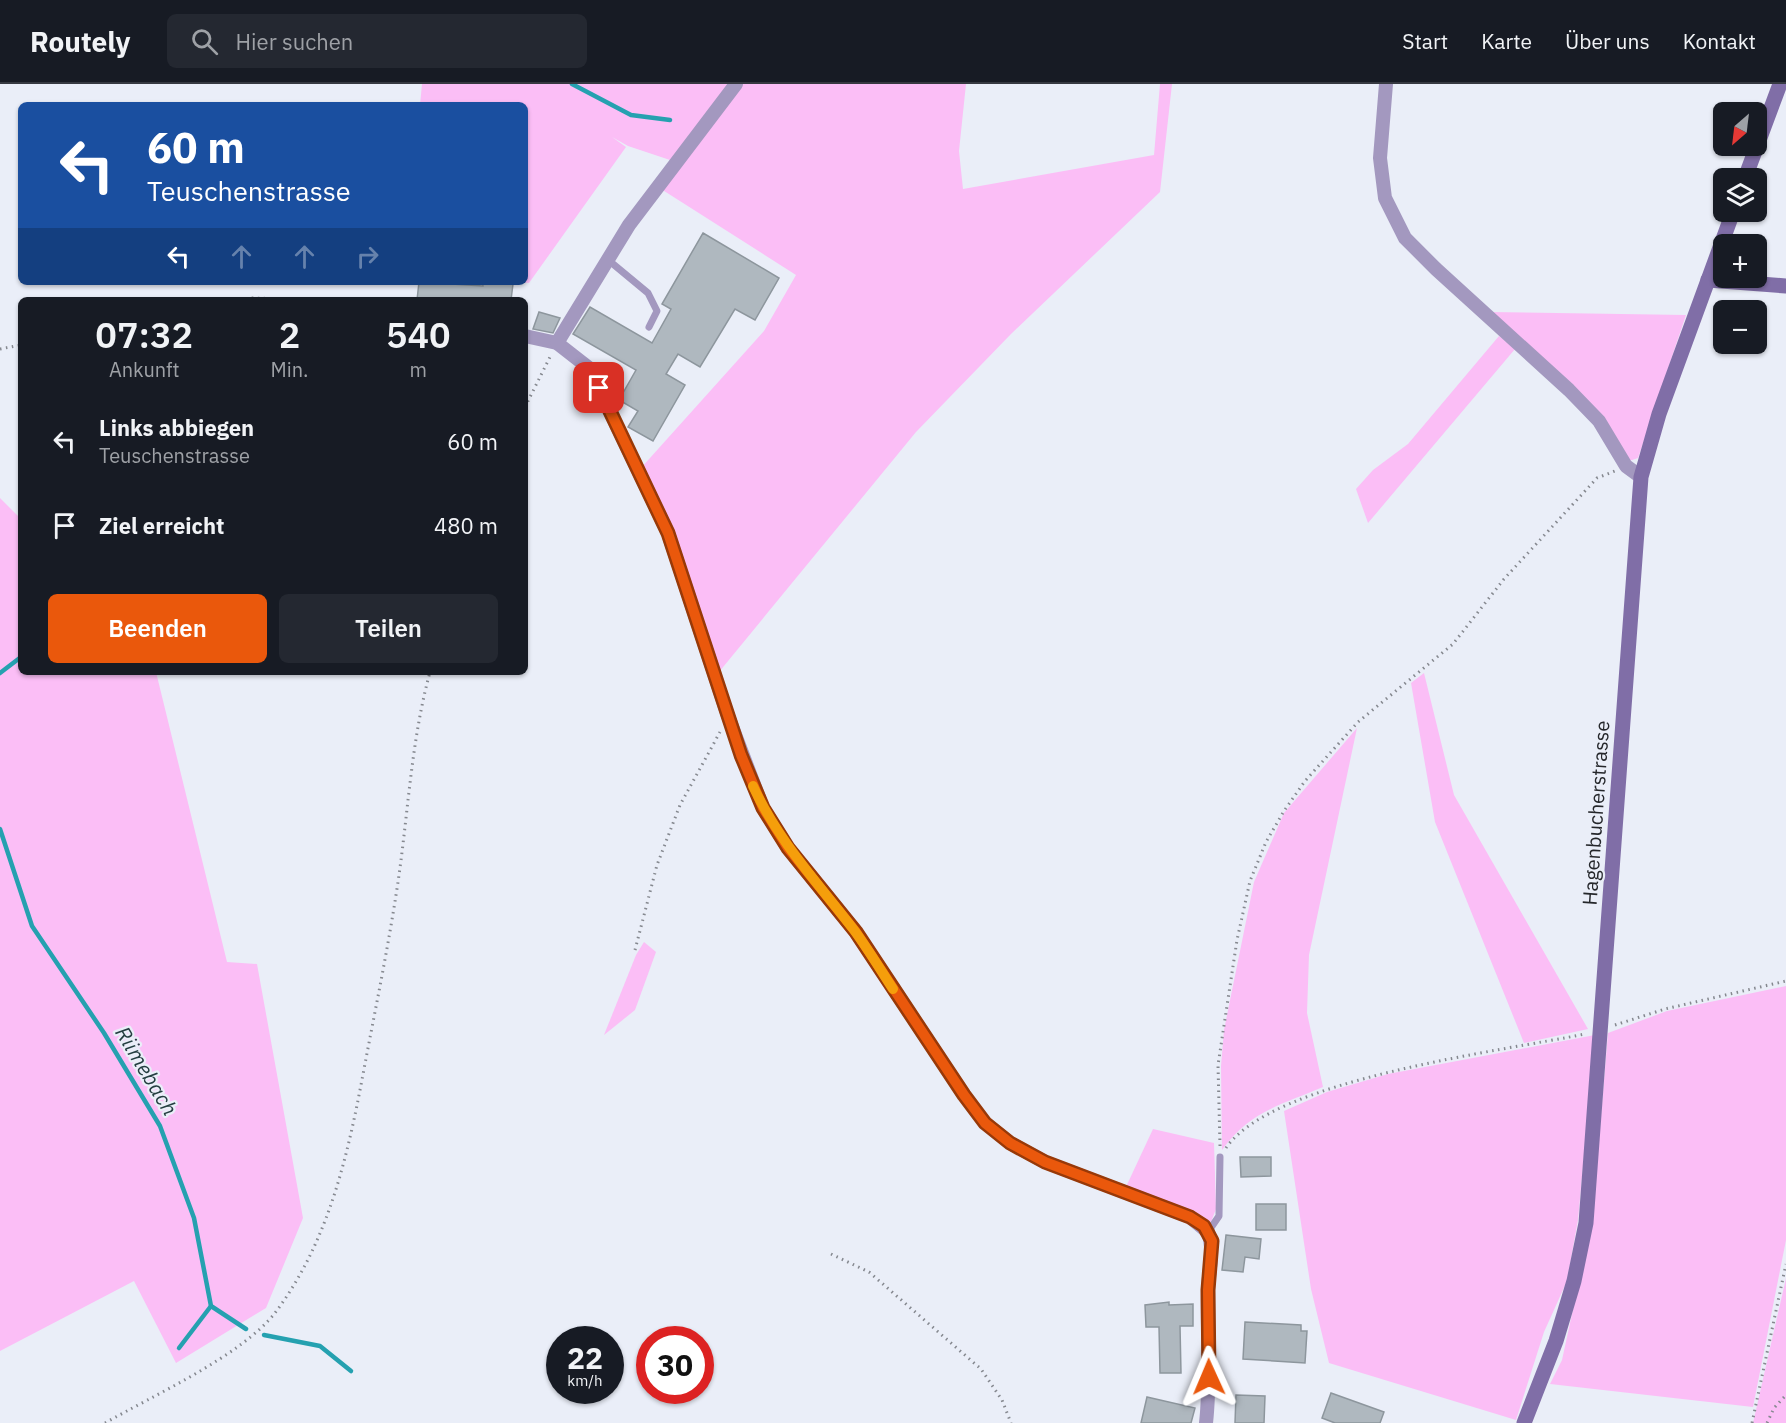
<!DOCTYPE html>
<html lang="de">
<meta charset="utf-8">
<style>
:root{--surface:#171b24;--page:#242831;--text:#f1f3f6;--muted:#9ea1a6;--line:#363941;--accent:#ea580c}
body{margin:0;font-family:"IBM Plex Sans",sans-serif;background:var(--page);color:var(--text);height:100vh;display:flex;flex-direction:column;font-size:22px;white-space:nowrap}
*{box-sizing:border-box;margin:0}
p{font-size:20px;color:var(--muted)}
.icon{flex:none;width:33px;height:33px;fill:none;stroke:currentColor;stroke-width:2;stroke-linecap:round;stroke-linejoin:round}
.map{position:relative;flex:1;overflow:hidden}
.drawer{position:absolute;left:18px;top:213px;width:510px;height:378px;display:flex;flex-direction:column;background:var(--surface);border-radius:9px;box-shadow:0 2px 4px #0004}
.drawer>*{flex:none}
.top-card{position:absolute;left:18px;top:18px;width:510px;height:183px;border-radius:9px;box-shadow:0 2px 4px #0004;background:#1a4fa0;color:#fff;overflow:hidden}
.needle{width:39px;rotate:208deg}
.controls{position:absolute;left:1713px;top:18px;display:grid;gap:12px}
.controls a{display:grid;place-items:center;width:54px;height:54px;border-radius:9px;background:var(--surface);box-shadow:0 2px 4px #0004;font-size:30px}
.speed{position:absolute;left:546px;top:1242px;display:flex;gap:12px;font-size:30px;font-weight:700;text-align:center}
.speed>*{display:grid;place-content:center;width:78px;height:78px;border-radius:50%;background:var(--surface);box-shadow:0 2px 4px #0004;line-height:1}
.speed small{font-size:15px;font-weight:400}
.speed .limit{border:9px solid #d22;background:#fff;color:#111}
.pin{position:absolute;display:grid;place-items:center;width:51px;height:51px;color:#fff;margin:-26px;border-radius:12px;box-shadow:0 3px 9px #0006}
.me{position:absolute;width:66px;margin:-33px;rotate:359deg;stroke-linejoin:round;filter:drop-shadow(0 0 4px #0008)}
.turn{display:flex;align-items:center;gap:21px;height:126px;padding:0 30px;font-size:27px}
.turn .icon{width:78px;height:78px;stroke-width:2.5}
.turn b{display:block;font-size:42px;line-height:51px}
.lanes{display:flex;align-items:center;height:57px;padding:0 30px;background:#0003;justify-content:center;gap:30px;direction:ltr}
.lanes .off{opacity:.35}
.eta{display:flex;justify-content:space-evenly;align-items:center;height:102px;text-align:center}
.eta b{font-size:36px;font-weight:600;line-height:42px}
.primary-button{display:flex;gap:12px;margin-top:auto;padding:12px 30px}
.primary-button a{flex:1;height:69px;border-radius:9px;background:var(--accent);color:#fff;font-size:24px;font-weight:600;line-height:69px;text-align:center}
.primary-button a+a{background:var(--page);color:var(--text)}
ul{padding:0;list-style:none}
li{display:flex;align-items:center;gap:18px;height:84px;padding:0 30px}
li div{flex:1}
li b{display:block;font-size:22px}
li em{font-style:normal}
header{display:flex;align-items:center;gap:36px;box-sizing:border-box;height:84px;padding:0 30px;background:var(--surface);border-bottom:2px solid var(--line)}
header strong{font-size:28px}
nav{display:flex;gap:33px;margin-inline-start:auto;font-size:21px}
.search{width:420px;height:54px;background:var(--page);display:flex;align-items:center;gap:15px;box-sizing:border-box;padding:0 21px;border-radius:9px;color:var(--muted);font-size:22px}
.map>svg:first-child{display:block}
.green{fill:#fbbef6}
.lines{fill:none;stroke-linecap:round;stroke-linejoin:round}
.stream{stroke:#25a1b0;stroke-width:4.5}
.building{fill:#afb8bf;stroke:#8d969d;stroke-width:1.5}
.path{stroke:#85888f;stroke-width:3;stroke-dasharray:1.5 4.5;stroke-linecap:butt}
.lane{stroke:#a398bf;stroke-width:7}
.street{stroke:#a398bf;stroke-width:14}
.secondary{stroke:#806ea7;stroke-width:15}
.route-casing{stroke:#983908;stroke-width:15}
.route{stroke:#ea580c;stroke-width:10}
.slow{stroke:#f59e0b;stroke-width:10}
.labels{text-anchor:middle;stroke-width:4.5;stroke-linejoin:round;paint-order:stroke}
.street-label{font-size:20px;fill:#25272b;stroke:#eaeef8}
.water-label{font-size:21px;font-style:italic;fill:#243e41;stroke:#eaeef8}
</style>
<header>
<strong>Routely</strong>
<div class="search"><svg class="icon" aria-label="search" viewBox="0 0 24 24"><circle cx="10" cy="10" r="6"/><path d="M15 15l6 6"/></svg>Hier suchen</div>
<nav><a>Start</a><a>Karte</a><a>Über uns</a><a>Kontakt</a></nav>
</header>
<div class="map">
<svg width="1786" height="1339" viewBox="0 0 1786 1339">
<rect width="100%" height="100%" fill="#eaeef8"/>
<!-- green -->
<g class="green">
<polygon points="422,0 733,0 676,78 628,62 612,53 626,63 529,199 520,198 525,198 525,21 420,21"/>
<polygon points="742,0 966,0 959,67 963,105 1154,71 1160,0 1172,0 1160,108 1011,250 916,348 719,588 641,384 764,247 796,191 661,105"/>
<polygon points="1488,228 1686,231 1638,374 1629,377"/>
<polygon points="1499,252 1515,265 1368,439 1356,405 1373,386 1408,360"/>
<polygon points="0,414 21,435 21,588 156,588 227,878 257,880 303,1134 266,1224 176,1279 134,1197 0,1267"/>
<polygon points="1424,589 1454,711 1588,945 1524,959 1435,738 1411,599"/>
<path d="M1357 644 1309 871 1307 929 1323 1003C1281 1021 1250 1027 1222 1066L1221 982 1224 946 1254 798 1284 729Z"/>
<polygon points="644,858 656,868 635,926 604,951 636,871"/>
<polygon points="1786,902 1786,1156 1753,1323 1550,1300 1562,1276 1592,1138 1608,949 1667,927"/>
<polygon points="1595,951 1578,1136 1567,1197 1544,1248 1516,1336 1329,1279 1311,1205 1284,1027 1327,1008 1388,990"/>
<polygon points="1153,1045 1214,1059 1216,1125 1211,1138 1125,1105"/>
<polygon points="1786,1194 1786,1339 1753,1339"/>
</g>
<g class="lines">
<!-- stream -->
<g class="stream">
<polyline points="572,0 631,31 670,36"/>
<polyline points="0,589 21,573"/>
<polyline points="0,745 32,842 104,949 160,1042 194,1134 211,1222 246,1245"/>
<polyline points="264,1251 320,1262 351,1287"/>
<polyline points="179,1264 211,1222"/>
</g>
</g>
<!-- building -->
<g class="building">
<polygon points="703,149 779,194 755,236 735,225 700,283 678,270 666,290 685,301 653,357 628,343 638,327 619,316 636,286 573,250 590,223 652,259 671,225 662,220"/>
<polygon points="419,198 483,202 483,198 513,200 511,216 417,216"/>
<polygon points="539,228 560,234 553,249 533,245"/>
<polygon points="1240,1073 1271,1073 1271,1092 1241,1093"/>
<rect x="1256" y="1120" width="30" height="26"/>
<polygon points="1226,1151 1261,1155 1259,1175 1245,1173 1243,1188 1222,1186"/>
<polygon points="1169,1218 1169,1221 1193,1220 1193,1242 1180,1242 1181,1289 1160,1289 1159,1243 1146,1243 1145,1221"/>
<polygon points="1245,1238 1301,1241 1301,1247 1307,1247 1305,1279 1243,1275"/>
<polygon points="1331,1309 1384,1328 1380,1339 1335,1339 1322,1334"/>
<polygon points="1236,1311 1265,1312 1264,1339 1235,1339"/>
<polygon points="1147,1313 1195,1324 1191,1339 1141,1339"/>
</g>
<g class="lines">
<!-- path -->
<g class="path">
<polyline points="240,216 252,214 316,216"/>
<polyline points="0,265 21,261"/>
<polyline points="525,323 551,271"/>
<polyline points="635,866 657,781 680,721 720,648"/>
<polyline points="1615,941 1665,925 1786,897"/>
<polyline points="1220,1062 1218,981 1237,856 1250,797 1266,758 1284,727 1305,697 1358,638 1453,560 1504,495 1597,394 1615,387"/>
<path d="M1226 1064C1273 995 1502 967 1585 950"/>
<polyline points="831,1170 869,1188 981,1285 1002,1316 1011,1339"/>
<path d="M105 1339C154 1311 241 1272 275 1229 329 1157 348 1071 364 985 375 927 387 869 396 811 408 737 410 661 430 588"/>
<polyline points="1752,1339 1786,1180"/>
<polyline points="1767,1339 1774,1324 1786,1311"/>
</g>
<!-- lane -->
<g class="lane">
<polyline points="607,175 648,209 657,227 649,243"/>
<polyline points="1208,1148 1219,1132 1220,1073"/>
</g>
<!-- street -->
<g class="street">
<polyline points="1386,0 1380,74 1385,114 1405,154 1436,185 1569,306 1599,337 1626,382 1641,393"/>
<path d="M525 252 557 259 589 284 668 449 728 632 763 724 788 764 856 848 964 1011 985 1039 1010 1059 1045 1078 1190 1133 1208 1148C1215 1167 1208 1188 1208 1208 1207 1252 1211 1295 1206 1339"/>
<polyline points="557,259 629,141 736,0"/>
</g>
<!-- secondary -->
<g class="secondary">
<polyline points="1745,94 1780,0"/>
<polyline points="1708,196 1786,202"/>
<polyline points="1524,1339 1556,1257 1574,1197 1586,1139 1641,393 1659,330 1733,128"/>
</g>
</g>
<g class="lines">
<defs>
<polyline id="route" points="599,304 668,449 741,671 763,724 788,764 856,848 964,1011 985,1039 1010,1059 1045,1078 1190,1133 1204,1142 1212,1157 1208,1206 1209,1293"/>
</defs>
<!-- route casing -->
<use href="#route" class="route-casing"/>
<!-- route -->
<use href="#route" class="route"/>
<!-- slow -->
<path class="slow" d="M753 702C778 757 818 799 854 846 868 865 880 885 893 905"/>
</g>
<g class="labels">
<!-- street labels -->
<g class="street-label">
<text transform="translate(1596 729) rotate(-86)" y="7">Hagenbucherstrasse</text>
</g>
<!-- water labels -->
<g class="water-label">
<text transform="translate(146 987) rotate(59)" y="7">Riimebach</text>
</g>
</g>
</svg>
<div class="controls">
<a><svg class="needle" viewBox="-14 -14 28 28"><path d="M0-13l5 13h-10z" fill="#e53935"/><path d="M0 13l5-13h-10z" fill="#9ea1a6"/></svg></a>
<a><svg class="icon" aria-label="layers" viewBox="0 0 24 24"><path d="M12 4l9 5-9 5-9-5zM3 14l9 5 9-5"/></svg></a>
<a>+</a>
<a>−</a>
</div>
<div class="speed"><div>22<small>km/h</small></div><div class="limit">30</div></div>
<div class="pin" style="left:599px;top:304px;background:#d93025"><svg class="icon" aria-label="arrive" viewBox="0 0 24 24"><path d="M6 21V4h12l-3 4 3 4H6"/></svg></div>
<svg class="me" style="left:1209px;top:1293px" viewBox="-20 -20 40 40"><path d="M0-17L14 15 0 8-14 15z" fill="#ea580c" stroke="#fff" stroke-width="4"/></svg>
<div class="top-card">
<div class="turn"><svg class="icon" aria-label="left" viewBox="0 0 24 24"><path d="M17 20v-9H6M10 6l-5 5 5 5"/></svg><div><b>60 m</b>Teuschenstrasse</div></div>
<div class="lanes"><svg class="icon" aria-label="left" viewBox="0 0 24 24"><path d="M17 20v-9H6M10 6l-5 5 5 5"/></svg><svg class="icon off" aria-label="ahead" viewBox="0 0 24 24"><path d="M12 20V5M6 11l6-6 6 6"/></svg><svg class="icon off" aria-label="ahead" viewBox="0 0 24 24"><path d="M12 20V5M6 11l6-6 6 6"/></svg><svg class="icon off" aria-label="right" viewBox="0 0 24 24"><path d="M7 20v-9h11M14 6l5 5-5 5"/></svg></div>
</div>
<section class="drawer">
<div class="eta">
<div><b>07:32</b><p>Ankunft</p></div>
<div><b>2</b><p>Min.</p></div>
<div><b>540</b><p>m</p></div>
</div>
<ul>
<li><svg class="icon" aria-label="left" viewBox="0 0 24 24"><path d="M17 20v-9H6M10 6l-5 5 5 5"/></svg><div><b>Links abbiegen</b><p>Teuschenstrasse</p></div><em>60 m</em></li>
<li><svg class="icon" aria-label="arrive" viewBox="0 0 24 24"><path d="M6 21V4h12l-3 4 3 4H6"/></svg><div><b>Ziel erreicht</b></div><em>480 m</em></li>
</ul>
<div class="primary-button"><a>Beenden</a><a>Teilen</a></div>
</section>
</div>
